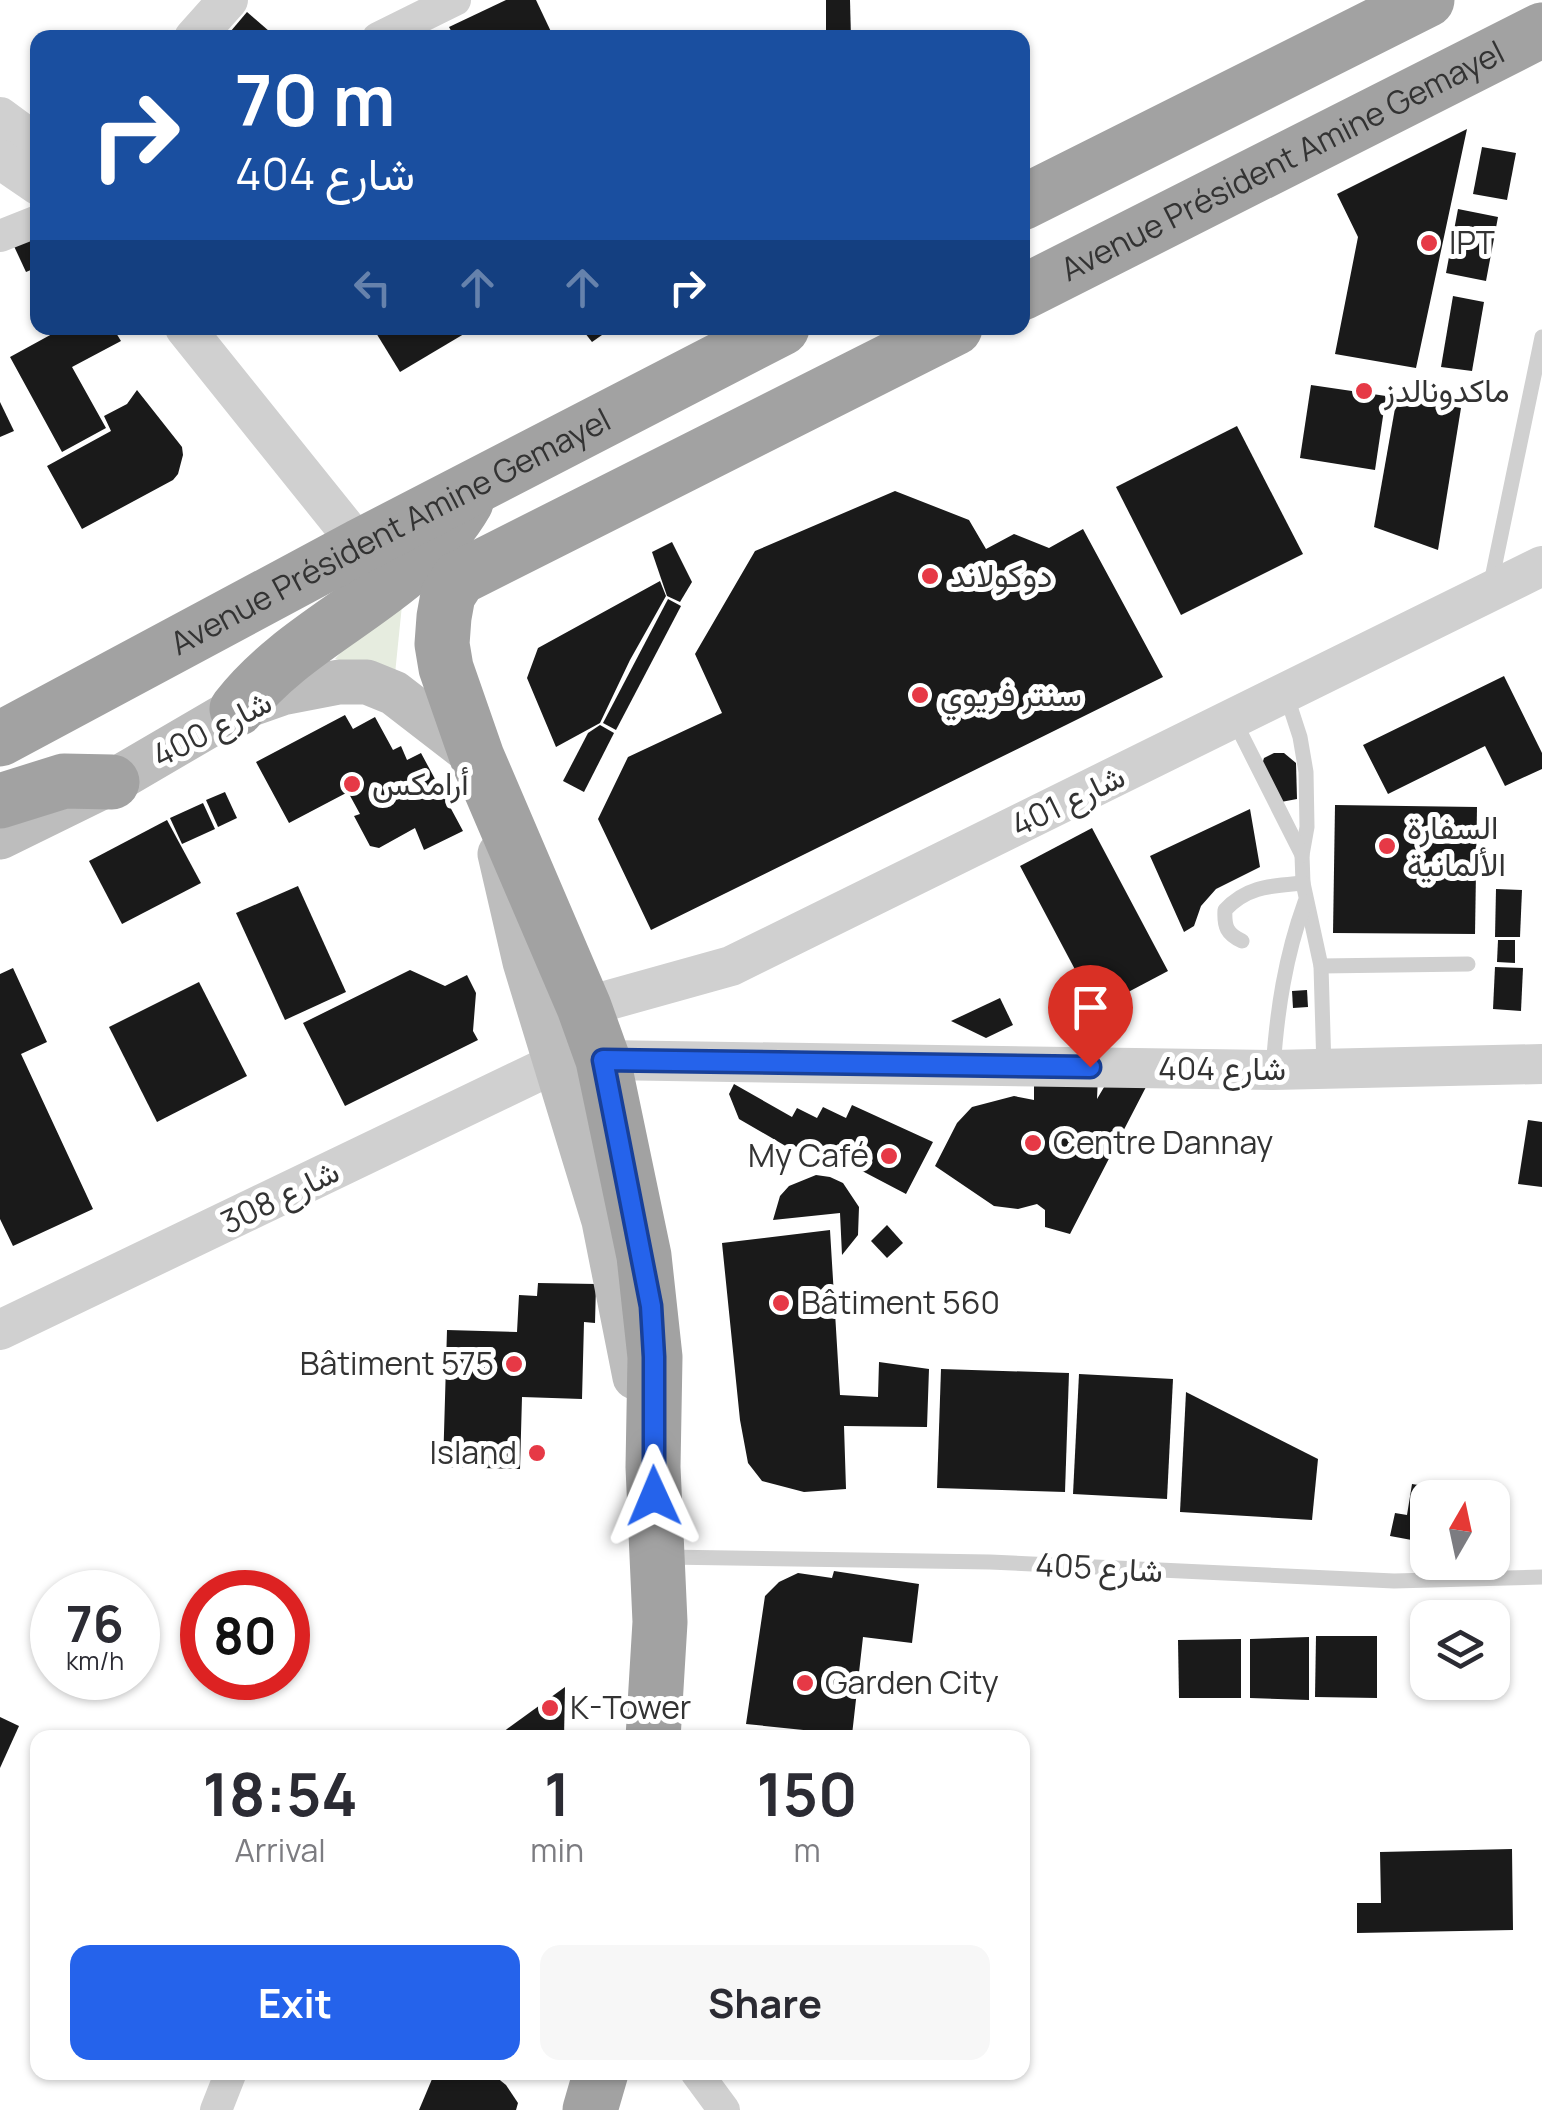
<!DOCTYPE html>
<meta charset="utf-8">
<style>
:root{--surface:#fff;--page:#f7f7f7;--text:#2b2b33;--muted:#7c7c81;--accent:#2563eb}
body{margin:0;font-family:Manrope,Vazirmatn,sans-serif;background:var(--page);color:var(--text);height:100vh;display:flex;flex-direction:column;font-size:38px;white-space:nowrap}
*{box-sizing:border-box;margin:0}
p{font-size:32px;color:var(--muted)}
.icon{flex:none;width:55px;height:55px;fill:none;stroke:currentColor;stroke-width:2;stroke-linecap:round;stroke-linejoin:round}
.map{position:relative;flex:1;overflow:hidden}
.side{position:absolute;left:30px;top:1730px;width:1000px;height:350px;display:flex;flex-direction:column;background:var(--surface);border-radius:20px;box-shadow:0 2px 8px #0004}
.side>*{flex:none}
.guide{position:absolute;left:30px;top:30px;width:1000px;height:305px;border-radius:20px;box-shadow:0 2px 8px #0004;background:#1a4fa0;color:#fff;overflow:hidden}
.needle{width:65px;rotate:9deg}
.fabs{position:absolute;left:1410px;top:1480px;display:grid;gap:20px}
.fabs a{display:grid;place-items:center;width:100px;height:100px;border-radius:20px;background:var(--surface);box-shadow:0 2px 8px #0004;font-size:50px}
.speed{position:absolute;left:30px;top:1570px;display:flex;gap:20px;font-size:50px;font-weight:700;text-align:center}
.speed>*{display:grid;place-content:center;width:130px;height:130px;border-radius:50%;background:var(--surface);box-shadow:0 2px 8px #0004;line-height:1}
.speed small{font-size:25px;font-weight:400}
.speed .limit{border:15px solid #d22;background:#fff;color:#111}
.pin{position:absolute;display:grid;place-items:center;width:85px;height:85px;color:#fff;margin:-102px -42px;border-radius:50% 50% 50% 0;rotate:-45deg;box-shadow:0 0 10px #0007}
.pin .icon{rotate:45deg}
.me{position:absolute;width:110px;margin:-55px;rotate:359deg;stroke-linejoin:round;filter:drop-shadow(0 0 8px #0008)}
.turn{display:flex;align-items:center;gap:35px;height:210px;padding:0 40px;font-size:45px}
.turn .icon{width:130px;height:130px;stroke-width:2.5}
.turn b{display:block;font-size:70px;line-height:85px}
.lanes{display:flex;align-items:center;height:95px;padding:0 40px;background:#0003;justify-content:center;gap:50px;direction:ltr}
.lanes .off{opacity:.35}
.eta{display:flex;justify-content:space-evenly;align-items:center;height:170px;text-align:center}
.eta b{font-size:60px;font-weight:700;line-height:70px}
.button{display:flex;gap:20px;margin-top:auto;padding:20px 40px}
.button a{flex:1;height:115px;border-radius:20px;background:var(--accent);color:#fff;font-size:40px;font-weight:700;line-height:115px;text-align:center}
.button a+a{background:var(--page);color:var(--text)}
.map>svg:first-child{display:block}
.green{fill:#e6ecdf}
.building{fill:#1a1a1a}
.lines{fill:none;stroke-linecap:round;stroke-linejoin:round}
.service{stroke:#d0d0d0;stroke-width:15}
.minor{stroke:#d0d0d0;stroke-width:32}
.tertiary{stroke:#d0d0d0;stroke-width:40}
.secondary{stroke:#bdbdbd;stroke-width:45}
.trunk{stroke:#a2a2a2;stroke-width:55}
.route-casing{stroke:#184099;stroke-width:25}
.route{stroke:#2563eb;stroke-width:18}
.poi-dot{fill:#e63946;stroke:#fff;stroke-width:4}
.labels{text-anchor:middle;stroke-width:10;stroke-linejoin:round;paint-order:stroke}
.street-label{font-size:32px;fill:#333;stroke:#fff}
.poi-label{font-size:32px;fill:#333;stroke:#fff;text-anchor:start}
</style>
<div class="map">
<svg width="1542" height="2110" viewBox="0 0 1542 2110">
<rect width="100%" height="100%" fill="#fff"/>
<!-- green -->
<polygon class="green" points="402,605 395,674 335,659 344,649"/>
<!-- building -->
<g class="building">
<polygon points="506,0 536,0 554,38 455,38 449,27"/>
<polygon points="826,0 850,0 851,38 826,38"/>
<polygon points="247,12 277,38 225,38"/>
<polygon points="1467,129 1416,368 1335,354 1358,237 1337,194"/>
<polygon points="1482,147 1516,153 1507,200 1473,194"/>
<polygon points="1458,209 1498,217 1486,281 1446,273"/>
<polygon points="38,232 38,267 26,272 13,244"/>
<polygon points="1453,296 1484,302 1472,371 1441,367"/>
<polygon points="63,328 113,328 121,341 72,367 106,428 62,452 10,357"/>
<polygon points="373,328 474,328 400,372"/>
<polygon points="581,328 612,328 592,342"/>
<polygon points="1311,385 1386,396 1375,470 1300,458"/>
<polygon points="137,390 182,447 183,455 178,474 173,480 82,529 47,466 111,431 104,416 127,404"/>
<polygon points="1397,397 1461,408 1438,550 1374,527"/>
<polygon points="0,402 14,431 0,437"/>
<polygon points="1237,426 1303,554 1181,615 1116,487"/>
<polygon points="895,491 969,520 986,549 1014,534 1049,548 1083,529 1163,677 651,930 598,819 628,757 722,713 695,654 755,551"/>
<polygon points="672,542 692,582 680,602 667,596 652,552"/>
<polygon points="660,581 666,596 630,660 600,723 556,747 527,678 538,648"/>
<polygon points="668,599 681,606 616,730 603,723"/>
<polygon points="1504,676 1542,753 1542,769 1505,786 1485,746 1388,794 1363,745"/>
<polygon points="345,715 353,729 375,717 393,750 401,746 407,760 421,753 463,831 424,850 415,828 379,848 370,846 354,816 360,814 348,792 289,823 256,762"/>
<polygon points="600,725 614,733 584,792 563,781 588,733"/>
<polygon points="1274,753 1284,753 1296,763 1297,799 1281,802 1261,768 1264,758"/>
<polygon points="225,792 237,818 218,827 206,800"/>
<polygon points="203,803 215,829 182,844 170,818"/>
<polygon points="1335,805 1477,807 1475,934 1333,933"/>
<polygon points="1250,809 1260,867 1216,889 1201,906 1194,926 1184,932 1150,856"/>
<polygon points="167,820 201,883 122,924 89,861"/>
<polygon points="1092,828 1168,971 1096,1009 1020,866"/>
<polygon points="298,886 346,992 285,1020 236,913"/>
<polygon points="1496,889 1522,890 1520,937 1495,937"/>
<polygon points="1498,940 1515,940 1515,963 1497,962"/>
<polygon points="1495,967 1523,968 1521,1011 1493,1009"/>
<polygon points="13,968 47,1042 21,1054 93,1209 13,1246 0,1219 0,974"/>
<polygon points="410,970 445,986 467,975 476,993 473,1031 478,1040 345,1106 303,1023"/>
<polygon points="199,982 247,1076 157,1122 109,1027"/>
<polygon points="1307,990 1308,1007 1293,1008 1292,991"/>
<polygon points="1000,998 1013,1025 986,1038 951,1021"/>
<polygon points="1113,1072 1146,1087 1070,1234 1045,1227 1045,1210 1037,1204 1018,1209 994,1206 935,1166 957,1123 972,1107 1014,1096 1034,1100 1034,1077 1098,1075 1097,1099"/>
<polygon points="734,1084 792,1117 797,1108 817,1118 823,1107 846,1118 852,1105 933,1142 906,1194 805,1141 801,1155 739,1119 729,1094"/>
<polygon points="1528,1120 1542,1122 1542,1187 1518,1184"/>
<polygon points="816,1175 830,1177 843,1183 859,1207 858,1235 842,1255 840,1213 773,1220 780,1196 789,1186"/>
<polygon points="887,1225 903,1243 887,1258 871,1241"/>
<polygon points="830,1230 840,1395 878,1397 879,1362 929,1369 927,1427 844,1426 846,1489 804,1492 762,1481 748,1463 740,1420 722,1243"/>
<polygon points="538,1283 596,1284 595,1323 584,1322 582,1399 522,1397 520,1469 443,1467 447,1330 517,1332 519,1295 537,1296"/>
<polygon points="941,1369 1069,1373 1065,1492 937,1488"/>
<polygon points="1079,1374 1173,1379 1167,1499 1073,1494"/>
<polygon points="1186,1392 1318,1459 1312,1520 1180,1512"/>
<polygon points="1412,1484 1450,1490 1449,1498 1428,1498 1428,1543 1390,1536 1395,1513 1407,1515"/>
<polygon points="834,1571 919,1584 912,1643 863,1637 852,1735 746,1724 765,1596 779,1582 798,1573 832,1578"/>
<polygon points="1316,1636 1377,1636 1377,1698 1315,1697"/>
<polygon points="1309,1637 1309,1700 1250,1698 1250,1639"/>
<polygon points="1241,1639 1241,1698 1179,1698 1178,1640"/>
<polygon points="565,1687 564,1738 496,1738 507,1729"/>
<polygon points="0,1717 19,1726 0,1768"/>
<polygon points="1512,1849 1513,1930 1357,1933 1357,1903 1381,1903 1380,1852"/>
<polygon points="435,2072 490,2072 506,2085 518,2103 516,2110 419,2110"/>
</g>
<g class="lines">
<!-- service -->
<g class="service">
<polyline points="1491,583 1542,337"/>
<polyline points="1286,694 1300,737 1306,772 1307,827 1302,855 1303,883 1321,966 1324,1069"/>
<polyline points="1234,720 1302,855"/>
<path d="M1242 941C1227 934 1224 927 1225 910 1247 886 1271 886 1303 883"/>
<polyline points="1321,966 1468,964"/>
<path d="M1273 1069C1277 1011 1285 957 1305 902"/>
<polyline points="665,1557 990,1562 1394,1581 1542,1577"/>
</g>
<!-- minor -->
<g class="minor">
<polyline points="378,38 455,0"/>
<polyline points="0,236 38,221"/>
<polyline points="696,2072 724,2110"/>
<polyline points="216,2110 231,2072"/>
</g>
<!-- tertiary -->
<g class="tertiary">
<polyline points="194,38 228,0"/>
<polyline points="0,117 38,145"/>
<polyline points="0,159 38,185"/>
<polyline points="185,328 360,546"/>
<polyline points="584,1007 731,966 1542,566"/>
<polyline points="603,1060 1273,1070 1542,1064"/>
<polyline points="0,1330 558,1062"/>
</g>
<!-- secondary -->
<g class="secondary">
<polyline points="0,837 112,782 237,709 282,693 339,682 367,682 394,693 477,757 478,763"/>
<polyline points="500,854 525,962 604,1221 635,1377"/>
</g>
<!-- trunk -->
<g class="trunk">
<polyline points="1022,203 1427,0"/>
<path id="s1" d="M1022 293 1542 30"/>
<path d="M237 709C301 626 413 594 466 502"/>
<path id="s2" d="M0 739 360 546 782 328"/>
<polyline points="0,801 64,781 112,782"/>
<polyline points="653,1738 660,1622 653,1467 655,1357 644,1256 603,1060 584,1007 477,757 446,668 442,644 444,617 448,595 459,578 955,328"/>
<polyline points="590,2110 601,2072"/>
</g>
</g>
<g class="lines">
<defs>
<polyline id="route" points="654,1496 654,1357 651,1306 603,1060 1090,1067"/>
</defs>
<!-- route casing -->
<use href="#route" class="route-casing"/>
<!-- route -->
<use href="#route" class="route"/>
</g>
<!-- markers -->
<g class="poi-dot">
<circle cx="1429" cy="243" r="10"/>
<circle cx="1364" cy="391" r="10"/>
<circle cx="930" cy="576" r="10"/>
<circle cx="920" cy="695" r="10"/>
<circle cx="352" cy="784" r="10"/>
<circle cx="1387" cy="846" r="10"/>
<circle cx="1033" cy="1143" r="10"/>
<circle cx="889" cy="1156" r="10"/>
<circle cx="781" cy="1303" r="10"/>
<circle cx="514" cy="1364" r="10"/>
<circle cx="537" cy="1453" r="10"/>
<circle cx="805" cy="1683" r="10"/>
<circle cx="550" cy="1708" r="10"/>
</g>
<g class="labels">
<!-- street labels -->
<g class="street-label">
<text dy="11" stroke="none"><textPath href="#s1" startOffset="292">Avenue Président Amine Gemayel</textPath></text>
<text dy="11" stroke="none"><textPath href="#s2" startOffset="442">Avenue Président Amine Gemayel</textPath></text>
<text transform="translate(212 729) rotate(-27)" y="11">شارع 400</text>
<text transform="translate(1068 801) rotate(-26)" y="11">شارع 401</text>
<text x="1222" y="1080">شارع 404</text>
<text transform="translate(280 1197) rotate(-26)" y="11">شارع 308</text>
<text transform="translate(1099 1568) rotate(3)" y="11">شارع 405</text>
</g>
<!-- poi labels -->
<g class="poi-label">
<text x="1449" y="254">IPT</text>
<text x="1384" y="402">ماكدونالدز</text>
<text x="950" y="587">دوكولاند</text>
<text x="940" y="706">سنتر فريوي</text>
<text x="372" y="795">أرامكس</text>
<text x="1407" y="839">السفارة<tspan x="1407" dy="37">الألمانية</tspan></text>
<text x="1053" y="1154">Centre Dannay</text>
<text x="869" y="1167" text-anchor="end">My Café</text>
<text x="801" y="1314">Bâtiment 560</text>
<text x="494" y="1375" text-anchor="end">Bâtiment 575</text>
<text x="517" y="1464" text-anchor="end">Island</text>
<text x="825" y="1694">Garden City</text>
<text x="570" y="1719">K-Tower</text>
</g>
</g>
</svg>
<div class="fabs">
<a><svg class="needle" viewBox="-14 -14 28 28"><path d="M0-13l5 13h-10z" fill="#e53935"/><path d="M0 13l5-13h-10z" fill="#7c7c81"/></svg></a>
<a><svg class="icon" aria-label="layers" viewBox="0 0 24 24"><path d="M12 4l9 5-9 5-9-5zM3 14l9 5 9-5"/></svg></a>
</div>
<div class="speed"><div>76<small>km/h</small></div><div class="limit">80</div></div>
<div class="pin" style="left:1090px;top:1067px;background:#d93025"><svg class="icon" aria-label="arrive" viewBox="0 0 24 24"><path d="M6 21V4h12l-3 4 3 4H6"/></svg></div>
<svg class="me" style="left:654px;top:1496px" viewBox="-20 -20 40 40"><path d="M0-17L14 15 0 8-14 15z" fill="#2563eb" stroke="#fff" stroke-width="4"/></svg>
<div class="guide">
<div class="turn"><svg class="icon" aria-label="right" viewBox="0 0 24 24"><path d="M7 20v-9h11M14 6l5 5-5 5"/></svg><div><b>70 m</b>شارع 404</div></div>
<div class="lanes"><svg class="icon off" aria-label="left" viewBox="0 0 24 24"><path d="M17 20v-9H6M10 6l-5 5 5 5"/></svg><svg class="icon off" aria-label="ahead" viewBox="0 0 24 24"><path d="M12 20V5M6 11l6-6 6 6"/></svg><svg class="icon off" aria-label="ahead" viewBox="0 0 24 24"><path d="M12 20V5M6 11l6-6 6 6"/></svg><svg class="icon" aria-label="right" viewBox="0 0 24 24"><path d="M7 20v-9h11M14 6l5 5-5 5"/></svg></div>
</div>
<section class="side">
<div class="eta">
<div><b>18:54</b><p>Arrival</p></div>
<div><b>1</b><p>min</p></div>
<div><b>150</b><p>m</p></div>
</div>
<div class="button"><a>Exit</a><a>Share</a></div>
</section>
</div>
